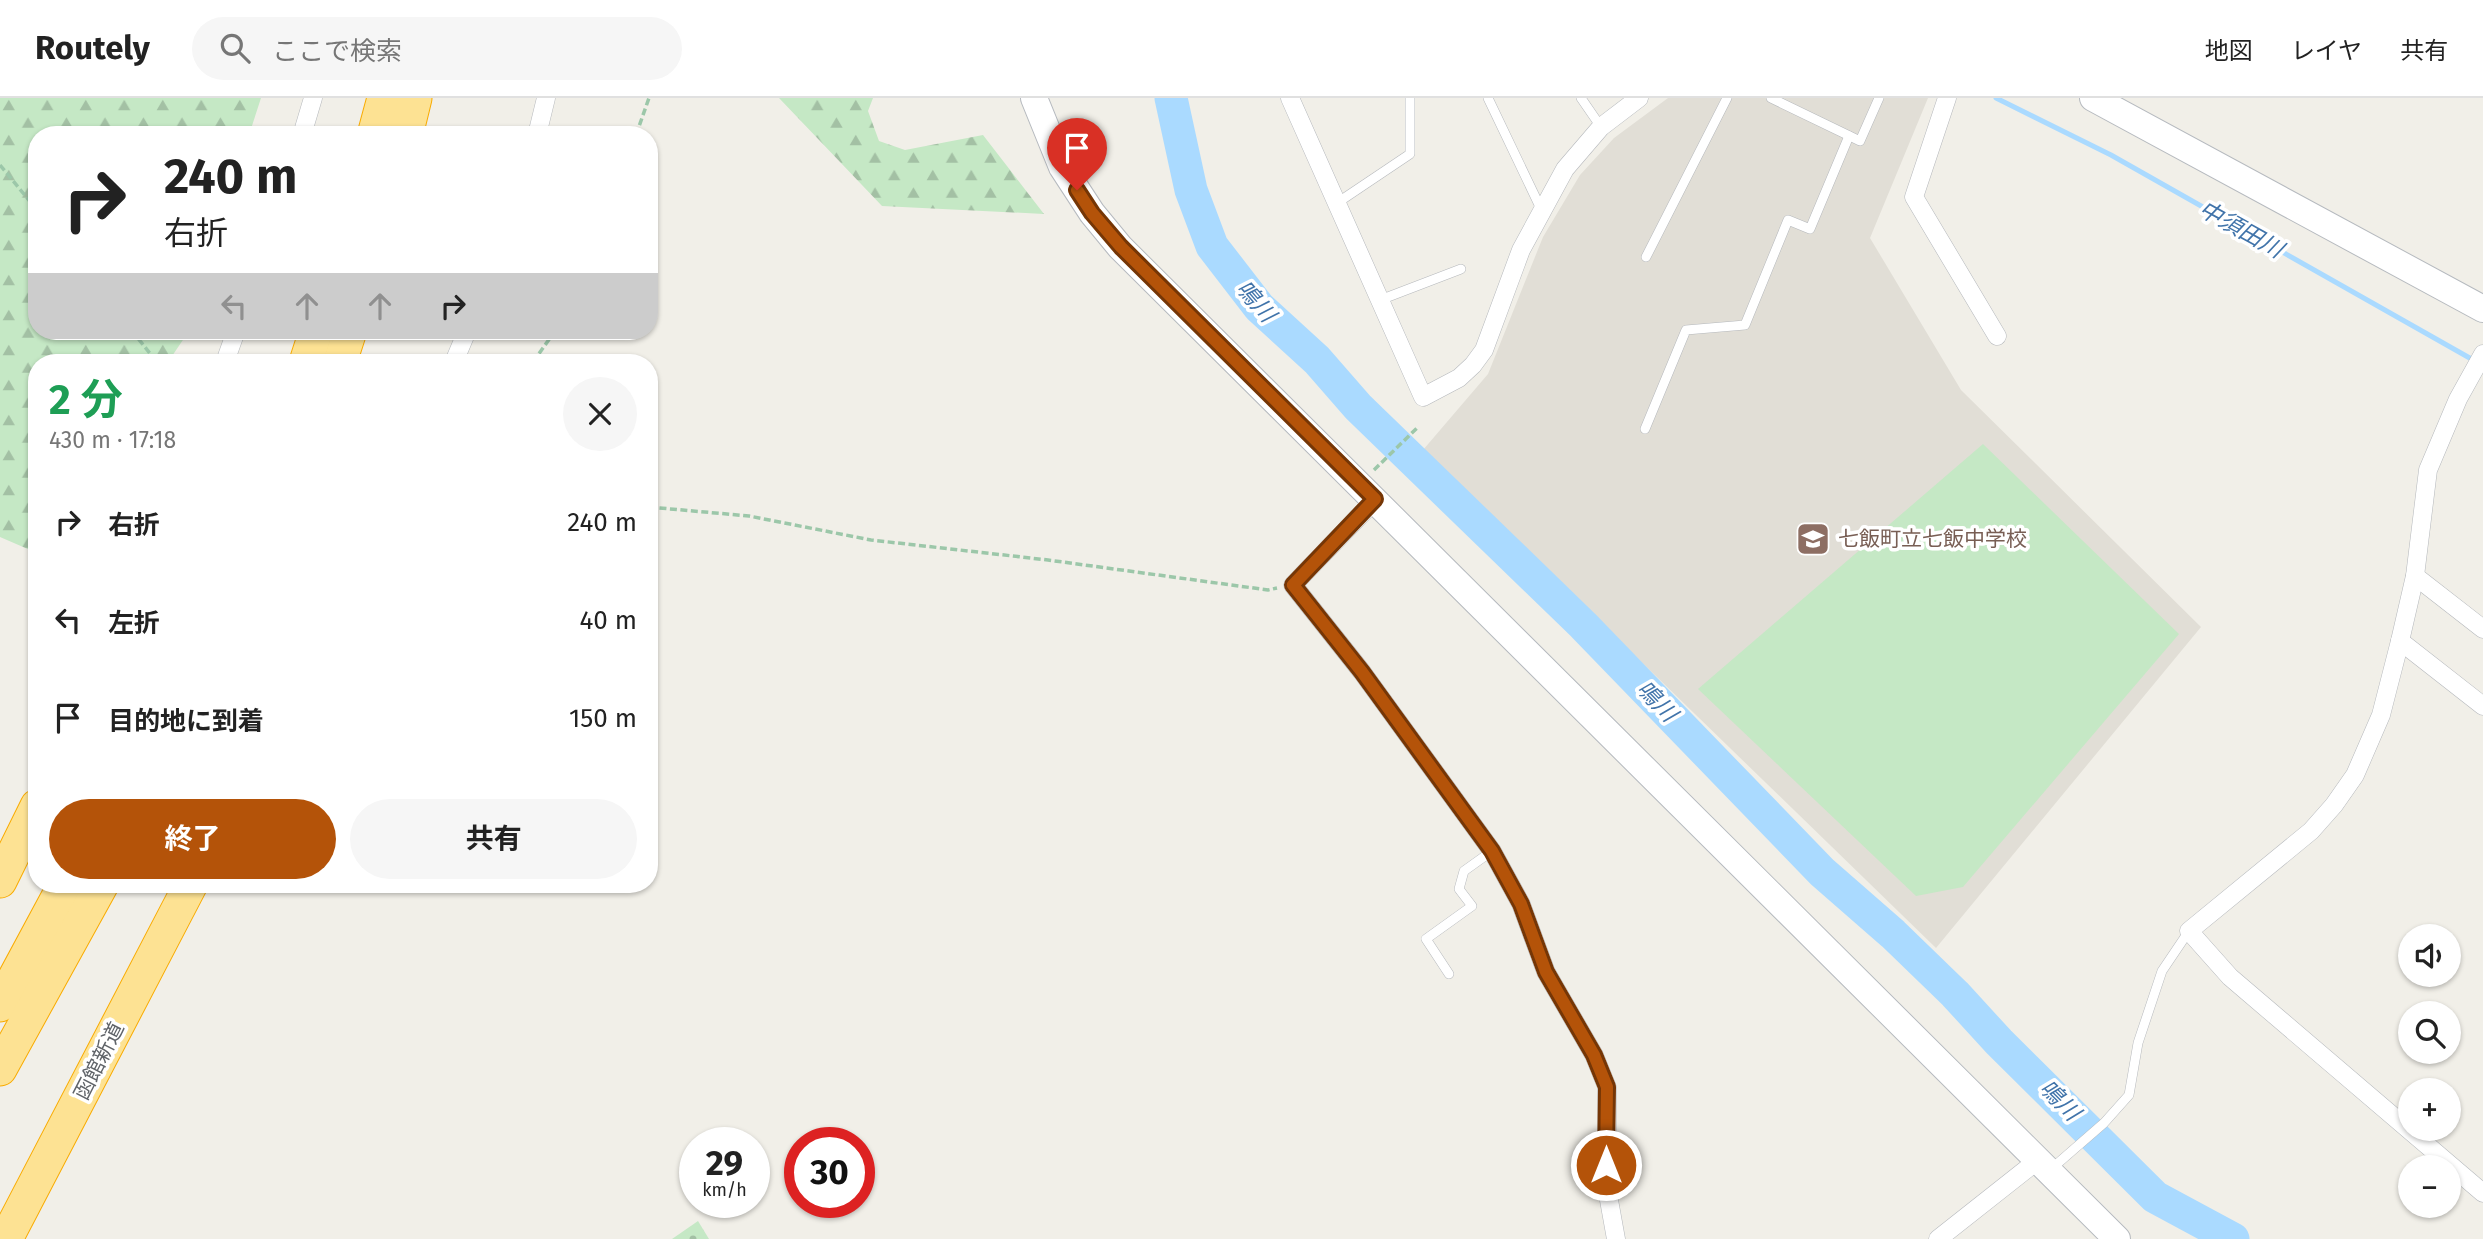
<!DOCTYPE html>
<html lang="ja">
<meta charset="utf-8">
<style>
:root{--surface:#fff;--page:#f6f6f6;--text:#222;--muted:#767676;--line:#e0e0e0;--accent:#b45309}
body{margin:0;font-family:"Fira Sans","Noto Sans JP",sans-serif;background:var(--page);color:var(--text);height:100vh;display:flex;flex-direction:column;font-size:26px;white-space:nowrap}
*{box-sizing:border-box;margin:0}
p{font-size:23px;color:var(--muted)}
.icon{flex:none;width:38px;height:38px;fill:none;stroke:currentColor;stroke-width:2;stroke-linecap:round;stroke-linejoin:round}
.map{position:relative;flex:1;overflow:hidden}
.side{position:absolute;left:28px;top:256px;width:630px;height:539px;display:flex;flex-direction:column;background:var(--surface);border-radius:28px;box-shadow:0 2px 5px #0004}
.side>*{flex:none}
.banner{position:absolute;left:28px;top:28px;width:630px;height:214px;border-radius:28px;box-shadow:0 2px 5px #0004;background:#fff;color:var(--text);overflow:hidden}
.tools{position:absolute;left:2398px;top:826px;display:grid;gap:14px}
.tools a{display:grid;place-items:center;width:63px;height:63px;border-radius:50%;background:var(--surface);box-shadow:0 2px 5px #0004;font-size:35px}
.speed{position:absolute;left:679px;top:1029px;display:flex;gap:14px;font-size:35px;font-weight:700;text-align:center}
.speed>*{display:grid;place-content:center;width:91px;height:91px;border-radius:50%;background:var(--surface);box-shadow:0 2px 5px #0004;line-height:1}
.speed small{font-size:18px;font-weight:400}
.speed .limit{border:10px solid #d22;background:#fff;color:#111}
.pin{position:absolute;display:grid;place-items:center;width:60px;height:60px;color:#fff;margin:-72px -30px;border-radius:50% 50% 50% 0;rotate:-45deg;box-shadow:0 0 7px #0007}
.pin .icon{rotate:45deg}
.me{position:absolute;width:77px;margin:-38px;rotate:0deg;stroke-linejoin:round;filter:drop-shadow(0 0 5px #0008)}
.turn{display:flex;align-items:center;gap:24px;height:147px;padding:0 21px;font-size:32px}
.turn .icon{width:91px;height:91px;stroke-width:2.5}
.turn b{display:block;font-size:49px;line-height:60px}
.lanes{display:flex;align-items:center;height:66px;padding:0 21px;background:#0003;justify-content:center;gap:35px;direction:ltr}
.lanes .off{opacity:.35}
.round{display:grid;place-items:center;flex:none;width:74px;height:74px;border-radius:37px;background:var(--page)}
.head{display:flex;align-items:center;justify-content:space-between;height:119px;padding:0 21px}
h1{font-size:42px;font-weight:700;line-height:52px;color:#1e9e55}
.button{display:flex;gap:14px;margin-top:auto;padding:14px 21px}
.button a{flex:1;height:80px;border-radius:42px;background:var(--accent);color:#fff;font-size:28px;font-weight:700;line-height:80px;text-align:center}
.button a+a{background:var(--page);color:var(--text)}
ul{padding:0;list-style:none}
li{display:flex;align-items:center;gap:21px;height:98px;padding:0 21px}
li div{flex:1}
li b{display:block;font-size:26px}
li em{font-style:normal}
header{display:flex;align-items:center;gap:42px;box-sizing:border-box;height:98px;padding:0 35px;background:var(--surface);border-bottom:2px solid var(--line)}
header strong{font-size:33px}
nav{display:flex;gap:38px;margin-inline-start:auto;font-size:24px}
.search{width:490px;height:63px;background:var(--page);display:flex;align-items:center;gap:18px;box-sizing:border-box;padding:0 24px;border-radius:38px;color:var(--muted);font-size:26px}
.map>svg:first-child{display:block}
.education{fill:#e1ded6}
.forest{fill:url(#forest-firs)}
.cemetery{fill:url(#cemetery-stones)}
.pitch{fill:#c5e8c5}
.lines{fill:none;stroke-linecap:round;stroke-linejoin:round}
.stream{stroke:#aadaff;stroke-width:5}
.river{stroke:#aadaff;stroke-width:33}
.lane-casing{stroke:#b5b8bc;stroke-width:10}
.street-casing{stroke:#b5b8bc;stroke-width:19}
.secondary-casing{stroke:#b6babf;stroke-width:28}
.highway-casing{stroke:#f9ab00;stroke-width:35}
.path{stroke:#9cc7a9;stroke-width:3.5;stroke-dasharray:7 3.5;stroke-linecap:butt}
.lane{stroke:#fff;stroke-width:9}
.street{stroke:#fff;stroke-width:18}
.secondary{stroke:#fff;stroke-width:26}
.highway{stroke:#fde293;stroke-width:33}
.route-casing{stroke:#753606;stroke-width:18}
.route{stroke:#b45309;stroke-width:12}
.labels{text-anchor:middle;stroke-width:7;stroke-linejoin:round;paint-order:stroke}
.education-label{font-size:21px;fill:#785e54;stroke:#fff;text-anchor:start}
.street-label{font-size:21px;fill:#5f6368;stroke:#fff}
.water-label{font-size:23px;font-style:italic;fill:#4174aa;stroke:#fff}
</style>
<header>
<strong>Routely</strong>
<div class="search"><svg class="icon" aria-label="search" viewBox="0 0 24 24"><circle cx="10" cy="10" r="6"/><path d="M15 15l6 6"/></svg>ここで検索</div>
<nav><a>地図</a><a>レイヤ</a><a>共有</a></nav>
</header>
<div class="map">
<svg width="2483" height="1141" viewBox="0 0 2483 1141">
<defs>
<pattern id="forest-firs" width="22" height="20" patternUnits="userSpaceOnUse" patternTransform="scale(1.75)"><rect width="22" height="20" fill="#c5e8c5"/><path d="M5 1l3.5 6h-7zM16 11l3.5 6h-7z" fill="#a3c0a4"/></pattern>
<pattern id="cemetery-stones" width="16" height="16" patternUnits="userSpaceOnUse" patternTransform="scale(1.75)"><rect width="16" height="16" fill="#c5e8c5"/><path d="M2 7V4a2 2 0 0 1 4 0v3zM10 15v-3a2 2 0 0 1 4 0v3z" fill="#a3c0a4"/></pattern>
</defs>
<rect width="100%" height="100%" fill="#f1efe8"/>
<!-- education -->
<polygon class="education" points="1668,0 1928,0 1870,140 1961,292 2201,529 1936,850 1423,352 1488,276 1543,139 1580,77 1614,40"/>
<!-- forest -->
<g class="forest">
<polygon points="0,0 261,0 249,37 37,37 37,233 189,233 168,264 37,264 37,455 0,439"/>
<polygon points="779,0 873,0 868,13 879,43 905,52 983,37 1044,116 882,108"/>
</g>
<!-- cemetery -->
<polygon class="cemetery" points="698,1123 709,1141 672,1141"/>
<!-- pitch -->
<polygon class="pitch" points="1983,346 2179,536 1963,789 1916,798 1698,591"/>
<g class="lines">
<!-- stream -->
<polyline class="stream" points="1996,0 2111,57 2475,263"/>
<!-- river -->
<polyline class="river" points="1171,0 1191,92 1212,148 1259,209 1317,262 1358,309 1583,527 1822,774 1893,836 1955,896 1999,944 2155,1099 2233,1141"/>
<defs>
<g id="lane">
<polyline points="1488,0 1542,113"/>
<polyline points="1581,0 1601,29"/>
<polyline points="1771,0 1860,43 1879,0"/>
<polyline points="1337,105 1410,56 1410,0"/>
<polyline points="1646,159 1727,0"/>
<polyline points="1380,202 1461,171"/>
<polyline points="1645,331 1686,232 1745,227 1788,122 1810,131 1849,38"/>
<polyline points="1449,876 1426,841 1472,808 1459,791 1464,773 1492,753"/>
<polyline points="2050,1072 2104,1025 2129,997 2138,945 2162,873 2189,833"/>
</g>
<g id="street">
<polyline points="1290,0 1423,299 1459,280 1473,267 1484,252 1521,152 1565,71 1601,29 1639,0"/>
<polyline points="1947,0 1914,99 1997,238"/>
<polyline points="302,37 313,0"/>
<polyline points="537,37 546,0"/>
<polyline points="2483,256 2458,301 2428,372 2415,478 2400,543 2381,617 2355,677 2334,707 2311,733 2189,833 2230,879 2483,1095"/>
<polyline points="225,264 236,233"/>
<polyline points="454,264 467,233"/>
<polyline points="1375,402 1293,487 1362,574 1492,753 1521,806 1546,874 1594,957 1607,989 1607,1091 1616,1141"/>
<polyline points="2415,478 2483,531"/>
<polyline points="2400,543 2483,608"/>
<polyline points="1938,1141 2038,1062"/>
</g>
<g id="secondary">
<polyline points="1034,0 1062,69 1092,115 1120,149 2117,1141"/>
<polyline points="2093,0 2483,211"/>
</g>
<g id="highway">
<polyline points="374,37 384,0"/>
<polyline points="406,37 415,0"/>
<polyline points="306,264 316,233"/>
<polyline points="340,264 350,233"/>
<polyline points="0,783 37,708"/>
<polyline points="0,907 65,786"/>
<polyline points="0,971 102,786"/>
<polyline points="6,1141 191,786"/>
</g>
</defs>
<!-- lane casing -->
<use href="#lane" class="lane-casing"/>
<!-- street casing -->
<use href="#street" class="street-casing"/>
<!-- secondary casing -->
<use href="#secondary" class="secondary-casing"/>
<!-- highway casing -->
<use href="#highway" class="highway-casing"/>
<!-- path -->
<g class="path">
<polyline points="636,37 649,0"/>
<polyline points="0,67 37,112"/>
<polyline points="132,233 157,264"/>
<polyline points="533,264 555,233"/>
<polyline points="1374,372 1418,329"/>
<polyline points="649,409 749,418 871,442 1048,462 1268,492 1277,490"/>
</g>
<!-- lane -->
<use href="#lane" class="lane"/>
<!-- street -->
<use href="#street" class="street"/>
<!-- secondary -->
<use href="#secondary" class="secondary"/>
<!-- highway -->
<use href="#highway" class="highway"/>
</g>
<g class="lines">
<defs>
<polyline id="route" points="1077,92 1092,115 1121,149 1375,401 1293,487 1362,574 1492,753 1521,806 1546,874 1594,957 1607,989 1606,1067"/>
</defs>
<!-- route casing -->
<use href="#route" class="route-casing"/>
<!-- route -->
<use href="#route" class="route"/>
</g>
<!-- icons -->
<defs>
<symbol id="school-square" viewBox="-11 -11 22 22"><rect x="-9" y="-9" width="18" height="18" rx="4" fill="#8d6e63" stroke="#fff"/><path d="M0-5L7-2L0 1L-7-2ZM-4 1L0 2.5L4 1V4Q0 6-4 4Z" fill="#fff"/></symbol>
</defs>
<g fill-rule="evenodd">
<use href="#school-square" x="1794" y="422" width="38" height="38"/>
</g>
<g class="labels">
<!-- education labels -->
<g class="education-label">
<text x="1838" y="448">七飯町立七飯中学校</text>
</g>
<!-- street labels -->
<g class="street-label">
<text transform="translate(99 963) rotate(-63)" y="7">函館新道</text>
</g>
<!-- water labels -->
<g class="water-label">
<text transform="translate(2241 131) rotate(29)" y="8">中須田川</text>
<text transform="translate(1256 203) rotate(49)" y="8">鳴川</text>
<text transform="translate(1657 603) rotate(46)" y="8">鳴川</text>
<text transform="translate(2060 1002) rotate(45)" y="8">鳴川</text>
</g>
</g>
</svg>
<div class="tools">
<a><svg class="icon" aria-label="sound" viewBox="0 0 24 24"><path d="M4 9h4l5-4v14l-5-4H4zM17 9q2 3 0 6"/></svg></a>
<a><svg class="icon" aria-label="search" viewBox="0 0 24 24"><circle cx="10" cy="10" r="6"/><path d="M15 15l6 6"/></svg></a>
<a>+</a>
<a>−</a>
</div>
<div class="speed"><div>29<small>km/h</small></div><div class="limit">30</div></div>
<div class="pin" style="left:1077px;top:92px;background:#d93025"><svg class="icon" aria-label="arrive" viewBox="0 0 24 24"><path d="M6 21V4h12l-3 4 3 4H6"/></svg></div>
<svg class="me" style="left:1606px;top:1067px" viewBox="-20 -20 40 40"><circle r="17" fill="#b45309" stroke="#fff" stroke-width="3"/><path d="M0-11L8 9 0 5-8 9z" fill="#fff"/></svg>
<div class="banner">
<div class="turn"><svg class="icon" aria-label="right" viewBox="0 0 24 24"><path d="M7 20v-9h11M14 6l5 5-5 5"/></svg><div><b>240 m</b>右折</div></div>
<div class="lanes"><svg class="icon off" aria-label="left" viewBox="0 0 24 24"><path d="M17 20v-9H6M10 6l-5 5 5 5"/></svg><svg class="icon off" aria-label="ahead" viewBox="0 0 24 24"><path d="M12 20V5M6 11l6-6 6 6"/></svg><svg class="icon off" aria-label="ahead" viewBox="0 0 24 24"><path d="M12 20V5M6 11l6-6 6 6"/></svg><svg class="icon" aria-label="right" viewBox="0 0 24 24"><path d="M7 20v-9h11M14 6l5 5-5 5"/></svg></div>
</div>
<section class="side">
<div class="head"><div><h1>2 分</h1><p>430 m · 17:18</p></div><a class="round"><svg class="icon" aria-label="close" viewBox="0 0 24 24"><path d="M6 6l12 12M18 6L6 18"/></svg></a></div>
<ul>
<li><svg class="icon" aria-label="right" viewBox="0 0 24 24"><path d="M7 20v-9h11M14 6l5 5-5 5"/></svg><div><b>右折</b></div><em>240 m</em></li>
<li><svg class="icon" aria-label="left" viewBox="0 0 24 24"><path d="M17 20v-9H6M10 6l-5 5 5 5"/></svg><div><b>左折</b></div><em>40 m</em></li>
<li><svg class="icon" aria-label="arrive" viewBox="0 0 24 24"><path d="M6 21V4h12l-3 4 3 4H6"/></svg><div><b>目的地に到着</b></div><em>150 m</em></li>
</ul>
<div class="button"><a>終了</a><a>共有</a></div>
</section>
</div>
